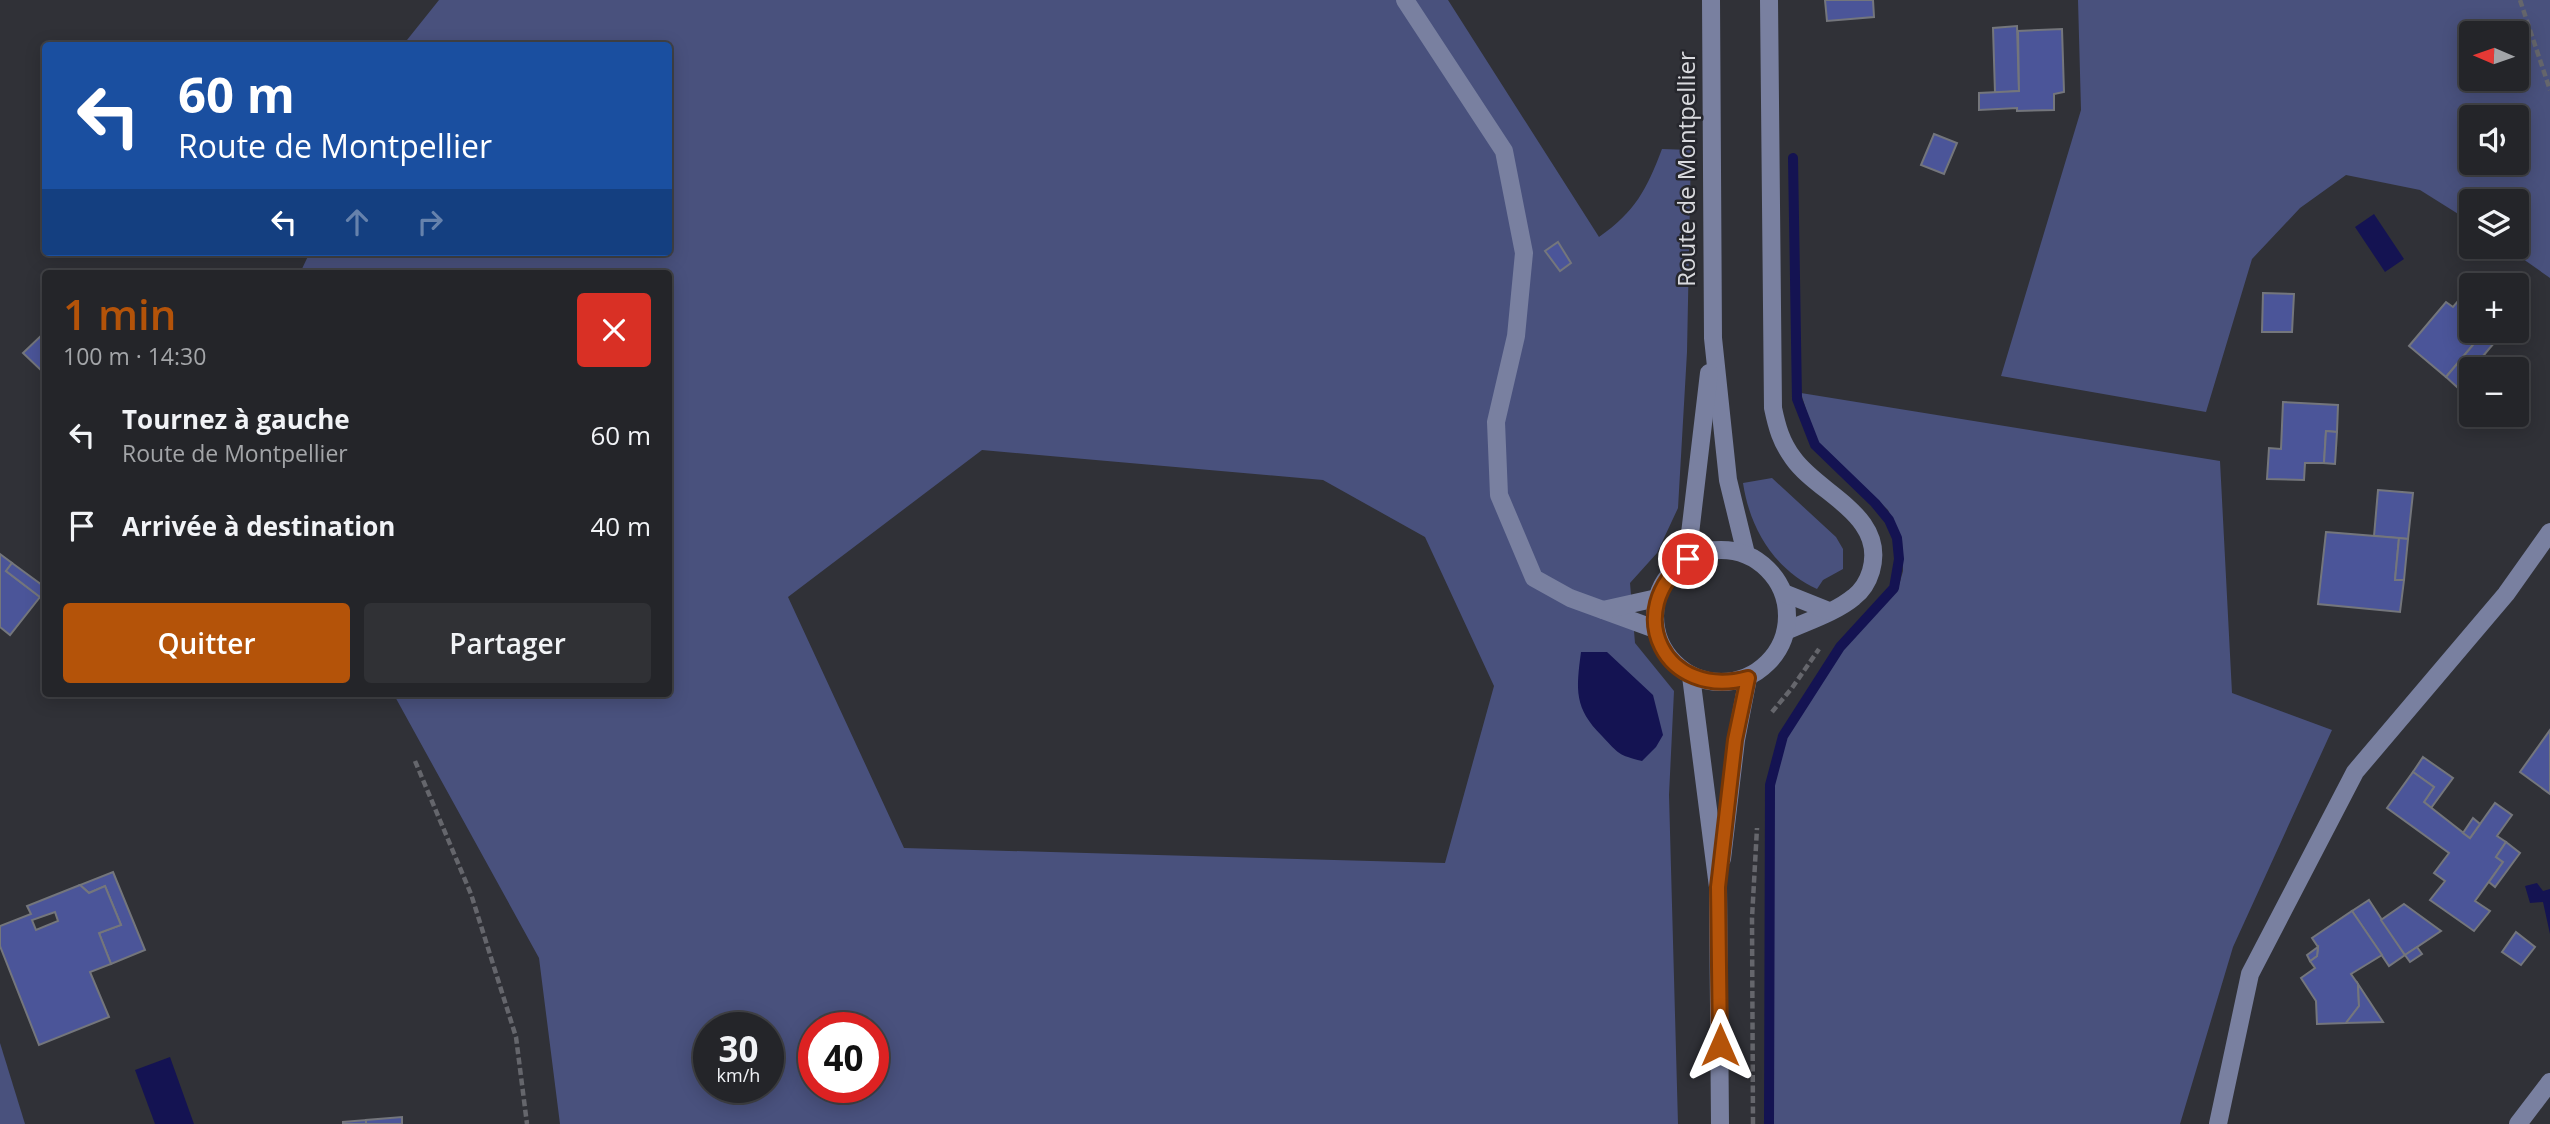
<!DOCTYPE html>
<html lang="fr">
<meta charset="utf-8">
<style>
:root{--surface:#242529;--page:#303135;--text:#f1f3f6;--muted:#a3a5a8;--line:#414246;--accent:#b45309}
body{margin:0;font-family:"Open Sans",sans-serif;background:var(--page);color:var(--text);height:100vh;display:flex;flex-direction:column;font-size:26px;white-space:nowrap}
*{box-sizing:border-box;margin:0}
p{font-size:23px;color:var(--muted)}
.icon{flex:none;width:38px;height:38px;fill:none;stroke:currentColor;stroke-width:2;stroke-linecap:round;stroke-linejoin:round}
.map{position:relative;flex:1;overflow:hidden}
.sheet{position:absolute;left:42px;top:270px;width:630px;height:427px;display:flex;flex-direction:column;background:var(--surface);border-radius:7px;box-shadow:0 4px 18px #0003,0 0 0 2px var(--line)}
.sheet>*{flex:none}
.top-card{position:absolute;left:42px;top:42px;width:630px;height:214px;border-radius:7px;box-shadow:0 4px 18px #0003,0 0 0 2px var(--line);background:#1a4fa0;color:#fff;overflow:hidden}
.needle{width:46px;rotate:272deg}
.buttons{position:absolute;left:2459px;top:21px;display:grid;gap:14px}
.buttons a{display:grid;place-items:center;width:70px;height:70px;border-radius:7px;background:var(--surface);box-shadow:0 4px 18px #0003,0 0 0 2px var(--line);font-size:35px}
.speed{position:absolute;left:693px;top:1012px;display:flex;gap:14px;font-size:35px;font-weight:700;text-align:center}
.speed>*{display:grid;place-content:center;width:91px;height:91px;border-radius:50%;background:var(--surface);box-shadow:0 4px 18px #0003,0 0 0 2px var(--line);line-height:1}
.speed small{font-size:18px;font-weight:400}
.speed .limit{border:10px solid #d22;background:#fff;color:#111}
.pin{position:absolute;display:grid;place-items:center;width:60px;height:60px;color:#fff;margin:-30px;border:4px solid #fff;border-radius:50%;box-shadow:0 2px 7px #0007}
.me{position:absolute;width:77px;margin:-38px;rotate:0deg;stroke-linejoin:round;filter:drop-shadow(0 0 5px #0008)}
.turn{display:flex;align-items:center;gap:24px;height:147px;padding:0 21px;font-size:32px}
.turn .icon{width:91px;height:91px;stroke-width:2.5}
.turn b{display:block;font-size:49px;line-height:60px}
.lanes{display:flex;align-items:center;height:66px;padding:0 21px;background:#0003;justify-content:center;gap:35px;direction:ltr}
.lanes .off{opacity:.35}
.round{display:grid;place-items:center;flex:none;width:74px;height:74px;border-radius:7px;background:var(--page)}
.summary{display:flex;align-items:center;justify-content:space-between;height:119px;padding:0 21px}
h1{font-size:42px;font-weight:600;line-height:52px;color:var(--accent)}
.button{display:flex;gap:14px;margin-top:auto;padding:14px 21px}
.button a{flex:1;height:80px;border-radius:7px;background:var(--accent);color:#fff;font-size:28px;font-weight:600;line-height:80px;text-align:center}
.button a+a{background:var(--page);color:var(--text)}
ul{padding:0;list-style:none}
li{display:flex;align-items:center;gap:21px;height:91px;padding:0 21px}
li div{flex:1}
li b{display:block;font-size:26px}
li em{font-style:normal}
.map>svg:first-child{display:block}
.green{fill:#49517d;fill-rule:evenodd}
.water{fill:#141352}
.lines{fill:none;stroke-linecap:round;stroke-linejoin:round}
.stream{stroke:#141352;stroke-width:10}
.building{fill:#4b5599;stroke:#74767c;stroke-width:2;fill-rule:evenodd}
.path{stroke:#65666c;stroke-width:4.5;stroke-dasharray:7 3.5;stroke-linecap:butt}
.minor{stroke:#7980a0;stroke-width:18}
.route-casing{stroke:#753606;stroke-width:18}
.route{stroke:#b45309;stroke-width:12}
.labels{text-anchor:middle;stroke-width:5;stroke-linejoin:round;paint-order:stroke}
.street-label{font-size:24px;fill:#d9dade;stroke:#26272d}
</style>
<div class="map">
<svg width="2550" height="1124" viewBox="0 0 2550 1124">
<rect width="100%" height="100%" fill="#303137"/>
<!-- green -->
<g class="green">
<path d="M439 0H1448L1599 237C1635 212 1647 189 1662 149L1691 150 1687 352 1678 508 1657 553 1630 583 1635 643 1674 691 1669 795 1678 1124H560L539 958 393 693H668V273H300L310 252H668V46L403 45ZM982 450 1323 480 1425 537 1494 686 1445 863 904 848 788 597ZM709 1027H768V1087H709ZM814 1027H873V1087H814Z"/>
<path d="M2078 0H2550V278L2506 247H2516V201H2471V222L2420 190 2346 175 2300 208 2252 259 2206 412 2001 376 2081 110ZM2471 33H2516V79H2471ZM2471 117H2516V163H2471Z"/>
<polygon points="1801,393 2220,461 2232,693 2332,730 2233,947 2180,1124 1774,1124 1774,787 1784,740 1848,639 1898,589 1903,571 1902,539 1888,510 1815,439"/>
<path d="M1772 478 1836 537 1843 549V569L1823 580 1817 589C1774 569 1750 529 1743 483Z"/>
<polygon points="0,1043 25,1124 0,1124"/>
</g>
<!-- water -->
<g class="water">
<polygon points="2374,214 2404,259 2385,272 2355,227"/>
<path d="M1581 652H1607L1653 695 1663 735 1656 747 1642 761C1618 755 1619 754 1602 736 1574 708 1576 690 1581 652Z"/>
<polygon points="2537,883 2543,891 2550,889 2550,934 2543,902 2530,903 2525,886"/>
<polygon points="170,1057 194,1124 155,1124 135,1070"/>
</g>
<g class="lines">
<!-- stream -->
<polyline class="stream" points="1769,1124 1770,785 1783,736 1840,647 1894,588 1899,559 1897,538 1889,520 1875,503 1815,445 1797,399 1793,158"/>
</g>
<!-- building -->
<g class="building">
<polygon points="1825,0 1873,0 1874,17 1827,21"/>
<polygon points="2017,26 2019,91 1995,93 1993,28"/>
<polygon points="2062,29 2064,92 2054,94 2054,110 2017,111 2017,108 1979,110 1979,93 2019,91 2018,31"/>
<polygon points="1934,134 1957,143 1944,174 1921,165"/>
<polygon points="1558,242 1571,263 1560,271 1545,251"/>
<polygon points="2483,273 2497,285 2472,285"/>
<polygon points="2471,286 2471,331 2504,331 2494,343 2483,333 2446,377 2409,346 2446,302 2453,307"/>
<polygon points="2263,293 2294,294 2292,332 2262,332"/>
<polygon points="2516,302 2523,308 2516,316"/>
<polygon points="46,331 46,375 23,353"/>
<polygon points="2483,333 2494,343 2457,387 2446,377"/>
<polygon points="2283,402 2338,405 2337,432 2326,431 2324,463 2305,463 2304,480 2267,479 2269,448 2281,449"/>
<polygon points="2326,431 2337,432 2335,464 2324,463"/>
<polygon points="2378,490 2413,493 2408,539 2374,536"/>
<polygon points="2326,532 2399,538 2395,580 2404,580 2400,612 2318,604"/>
<polygon points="2399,538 2408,539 2404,580 2395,580"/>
<polygon points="0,554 12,563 6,571 40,597 10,635 0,627"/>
<polygon points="12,563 46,588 40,597 6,571"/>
<polygon points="2550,730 2550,794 2520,772"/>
<polygon points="2423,757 2453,778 2431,808 2424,802 2434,787 2413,772"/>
<polygon points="2413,772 2434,787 2424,802 2470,838 2495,803 2512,815 2497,836 2506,842 2496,857 2503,862 2475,901 2490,911 2474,931 2430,900 2445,881 2434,873 2449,853 2387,808"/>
<polygon points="2473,818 2480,824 2470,838 2463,833"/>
<polygon points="2506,842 2520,853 2495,887 2489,882 2503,862 2496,857"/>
<polygon points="113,872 145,950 111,964 99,933 121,925 105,886 89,893 80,885"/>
<path d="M80 885 89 893 105 886 121 925 99 933 111 964 90 972 109 1017 39 1045 0 946V926L31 914 27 906ZM55 912 58 921 36 930 32 920Z"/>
<polygon points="2369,900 2405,955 2389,966 2352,911"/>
<polygon points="2404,904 2441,931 2405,955 2381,920"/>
<polygon points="2352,911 2382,955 2351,974 2358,984 2359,1006 2346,1023 2317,1024 2316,1001 2301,978 2315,968 2310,961 2317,956 2318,947 2312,938"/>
<polygon points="2516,932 2535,947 2521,965 2502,952"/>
<polygon points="2318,947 2317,956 2310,961 2307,955"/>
<polygon points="2417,947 2422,954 2410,962 2405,955"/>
<polygon points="2358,984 2383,1022 2346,1023 2359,1006"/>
<polygon points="402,1117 402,1124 366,1124 366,1120"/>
<polygon points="366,1120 366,1124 343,1124 343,1122"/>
</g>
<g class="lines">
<!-- path -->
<g class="path">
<polyline points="2520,0 2550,90"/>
<polyline points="1772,712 1792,688 1819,649"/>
<polyline points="415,761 471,894 516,1037 527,1124"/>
<polyline points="1753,1124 1752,918 1757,828"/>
</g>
<!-- minor -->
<g class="minor">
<polyline points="1405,0 1504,151 1524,253 1516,336 1496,422 1499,495 1534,578 1570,598 1655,629"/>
<polyline points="1711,0 1713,338 1728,480 1746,554"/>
<path d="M1769 0 1773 408C1777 427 1781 442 1793 458 1818 494 1887 515 1871 571 1868 581 1863 590 1854 597 1836 612 1808 621 1786 631"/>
<circle cx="1721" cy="616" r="66"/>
<polyline points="1687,559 1709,373"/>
<polyline points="1784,593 1829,611"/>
<polyline points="1603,610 1657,598"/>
<polyline points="1691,676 1718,887 1720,1124"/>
<polyline points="1722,859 1736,740 1748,678"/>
<polyline points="2218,1124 2250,974 2355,772 2506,594 2550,532"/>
<polyline points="2518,1124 2550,1082"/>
</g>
</g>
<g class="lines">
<defs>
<path id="route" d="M1688 559C1620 611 1665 701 1748 678L1735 740 1718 887 1720 1045"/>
</defs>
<!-- route casing -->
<use href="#route" class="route-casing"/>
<!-- route -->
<use href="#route" class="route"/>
</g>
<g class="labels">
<!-- street labels -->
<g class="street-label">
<text transform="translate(1687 169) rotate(-90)" y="8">Route de Montpellier</text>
</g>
</g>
</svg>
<div class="buttons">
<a><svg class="needle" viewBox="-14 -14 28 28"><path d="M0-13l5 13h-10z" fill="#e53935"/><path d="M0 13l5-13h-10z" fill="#a3a5a8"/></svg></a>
<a><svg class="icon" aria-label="sound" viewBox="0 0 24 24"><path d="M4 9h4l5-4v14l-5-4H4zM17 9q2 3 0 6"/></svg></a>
<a><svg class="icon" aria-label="layers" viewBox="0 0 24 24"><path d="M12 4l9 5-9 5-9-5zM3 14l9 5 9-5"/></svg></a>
<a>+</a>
<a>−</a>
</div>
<div class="speed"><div>30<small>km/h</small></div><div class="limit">40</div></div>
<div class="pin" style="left:1688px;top:559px;background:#d93025"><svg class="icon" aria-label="arrive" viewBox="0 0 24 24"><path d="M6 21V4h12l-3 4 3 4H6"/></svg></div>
<svg class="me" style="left:1720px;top:1045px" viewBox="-20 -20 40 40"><path d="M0-17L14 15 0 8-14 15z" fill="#b45309" stroke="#fff" stroke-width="4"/></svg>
<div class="top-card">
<div class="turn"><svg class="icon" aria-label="left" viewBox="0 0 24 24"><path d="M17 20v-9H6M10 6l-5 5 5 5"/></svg><div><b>60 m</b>Route de Montpellier</div></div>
<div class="lanes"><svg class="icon" aria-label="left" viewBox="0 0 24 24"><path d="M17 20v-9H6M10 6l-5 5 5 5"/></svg><svg class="icon off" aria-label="ahead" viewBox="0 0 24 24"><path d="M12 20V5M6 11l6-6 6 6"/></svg><svg class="icon off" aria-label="right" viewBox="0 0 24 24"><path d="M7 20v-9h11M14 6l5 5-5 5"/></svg></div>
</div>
<section class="sheet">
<div class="summary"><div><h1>1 min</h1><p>100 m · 14:30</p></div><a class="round" style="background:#d93025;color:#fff"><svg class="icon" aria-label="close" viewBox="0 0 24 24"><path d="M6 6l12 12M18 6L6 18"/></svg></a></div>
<ul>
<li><svg class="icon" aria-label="left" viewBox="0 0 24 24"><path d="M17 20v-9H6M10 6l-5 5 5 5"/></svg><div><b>Tournez à gauche</b><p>Route de Montpellier</p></div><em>60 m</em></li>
<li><svg class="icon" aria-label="arrive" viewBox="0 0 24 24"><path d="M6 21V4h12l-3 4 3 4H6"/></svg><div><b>Arrivée à destination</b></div><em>40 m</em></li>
</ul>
<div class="button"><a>Quitter</a><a>Partager</a></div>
</section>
</div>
